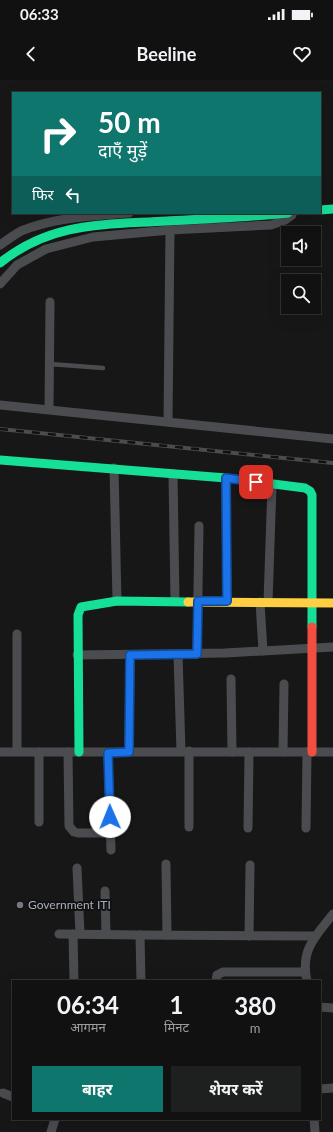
<!DOCTYPE html>
<html lang="hi">
<meta charset="utf-8">
<style>
:root{--surface:#111;--page:#1e1f1f;--text:#f1f3f6;--muted:#9c9d9f;--line:#303131;--accent:#0f766e}
body{margin:0;font-family:Lato,"Noto Sans Devanagari",sans-serif;background:var(--page);color:var(--text);height:100vh;display:flex;flex-direction:column;font-size:15px;white-space:nowrap}
*{box-sizing:border-box;margin:0}
p{font-size:13px;color:var(--muted)}
.icon{flex:none;width:22px;height:22px;fill:none;stroke:currentColor;stroke-width:2;stroke-linecap:round;stroke-linejoin:round}
.map{position:relative;flex:1;overflow:hidden}
.panel{position:absolute;left:12px;top:900px;width:309px;height:140px;display:flex;flex-direction:column;background:var(--surface);border-radius:0px;box-shadow:0 4px 16px #0002,0 0 0 1px var(--line)}
.panel>*{flex:none}
.hud{position:absolute;left:12px;top:12px;width:309px;height:122px;border-radius:0px;box-shadow:0 4px 16px #0002,0 0 0 1px var(--line);background:#0f766e;color:#fff;overflow:hidden}
.tools{position:absolute;left:281px;top:146px;display:grid;gap:8px}
.tools a{display:grid;place-items:center;width:40px;height:40px;border-radius:0px;background:var(--surface);box-shadow:0 4px 16px #0002,0 0 0 1px var(--line);font-size:20px}
.pin{position:absolute;display:grid;place-items:center;width:34px;height:34px;color:#fff;margin:-17px;border-radius:8px;box-shadow:0 2px 6px #0006}
.me{position:absolute;width:44px;margin:-22px;rotate:359deg;stroke-linejoin:round;filter:drop-shadow(0 0 3px #0008)}
.turn{display:flex;align-items:center;gap:14px;height:84px;padding:0 20px;font-size:18px}
.turn .icon{width:52px;height:52px;stroke-width:2.5}
.turn b{display:block;font-size:28px;line-height:34px}
.then{display:flex;align-items:center;height:38px;padding:0 20px;background:#0003;gap:8px;font-size:15px}
.eta{display:flex;justify-content:space-evenly;align-items:center;height:68px;text-align:center}
.eta b{font-size:24px;font-weight:700;line-height:28px}
.action{display:flex;gap:8px;margin-top:auto;padding:8px 20px}
.action a{flex:1;height:46px;border-radius:0px;background:var(--accent);color:#fff;font-size:16px;font-weight:700;line-height:46px;text-align:center}
.action a+a{background:var(--page);color:var(--text)}
.status{display:flex;justify-content:space-between;align-items:center;height:28px;padding:0 20px;background:var(--surface);direction:ltr}
.status svg{height:11px;fill:currentColor}
header{display:flex;justify-content:space-between;align-items:center;height:52px;padding:0 20px;background:var(--surface);font-size:18px;font-weight:700}
.map>svg:first-child{display:block}
.lines{fill:none;stroke-linecap:round;stroke-linejoin:round}
.lane{stroke:#4b4c50;stroke-width:4.5}
.street{stroke:#4b4c50;stroke-width:9}
.fast{stroke:#16e098;stroke-width:9}
.slow{stroke:#ffcf43;stroke-width:9}
.jam{stroke:#f24e42;stroke-width:9}
.rail-casing{stroke:#4b4c4f;stroke-width:4}
.rail{stroke:#111113;stroke-width:2.5;stroke-dasharray:8;stroke-linecap:butt}
.route-casing{stroke:#114b97;stroke-width:10}
.route{stroke:#1a73e8;stroke-width:7}
.poi-dot{fill:#757880;stroke:#111113;stroke-width:1.5}
.labels{text-anchor:middle;stroke-width:4;stroke-linejoin:round;paint-order:stroke}
.poi-label{font-size:12px;fill:#a8adb8;stroke:#111113;text-anchor:start}
</style>
<div class="status"><b>06:33</b><svg viewBox="0 0 49 12"><path d="M0 12V9h3v3zM5 12V6h3v6zM10 12V3h3v9zM15 12V0h3v12zM26 1h20v11H26zM47 4h2v5h-2z"/></svg></div>
<header><svg class="icon" aria-label="back" viewBox="0 0 24 24"><path d="M15 5l-7 7 7 7"/></svg>Beeline<svg class="icon" aria-label="heart" viewBox="0 0 24 24"><path d="M12 20l-8-8c-3-5 5-10 8-4 3-6 11-1 8 4z"/></svg></header>
<div class="map">
<svg width="333" height="1052" viewBox="0 0 333 1052">
<rect width="100%" height="100%" fill="#171717"/>
<g class="lines">
<!-- lane -->
<polyline class="lane" points="50,284 103,288"/>
<!-- street -->
<g class="street">
<path d="M0 165C7 160 14 155 21 151 55 137 93 136 129 133"/>
<polyline points="0,204 17,185 46,169 93,157 170,150 271,145 285,140 292,135"/>
<polyline points="0,325 333,359"/>
<polyline points="49,329 50,222"/>
<polyline points="168,341 170,150"/>
<polyline points="114,388 117,521"/>
<polyline points="173,394 175,521"/>
<polyline points="226,398 227,521"/>
<polyline points="260,522 263,571"/>
<polyline points="268,522 272,405"/>
<polyline points="197,574 199,446"/>
<polyline points="77,575 225,573 333,567"/>
<polyline points="178,575 181,671"/>
<polyline points="231,599 232,672"/>
<polyline points="17,671 17,554"/>
<polyline points="189,671 189,747"/>
<polyline points="0,672 333,672"/>
<polyline points="68,672 69,746 74,752 78,753 110,753"/>
<polyline points="129,672 130,575"/>
<polyline points="283,672 284,604"/>
<polyline points="108,673 111,770"/>
<polyline points="39,742 39,672"/>
<polyline points="248,748 249,672"/>
<polyline points="306,748 307,672"/>
<polyline points="166,784 167,855"/>
<polyline points="77,788 80,854"/>
<polyline points="105,811 106,854"/>
<polyline points="59,854 140,855 141,901"/>
<polyline points="73,854 74,901"/>
<polyline points="140,855 316,856"/>
<polyline points="249,856 250,785"/>
<polyline points="216,901 217,895 223,892 304,892"/>
<path d="M307 901C300 870 315 857 333 834"/>
<polyline points="320,927 333,928"/>
<polyline points="320,1009 333,1008"/>
<polyline points="3,1013 13,1017"/>
<polyline points="314,1039 315,1052"/>
<polyline points="51,1052 55,1039"/>
</g>
<!-- fast -->
<g class="fast">
<polyline points="320,130 333,129"/>
<path d="M0 183C52 141 104 145 167 141 207 139 248 137 288 133"/>
<polyline points="0,380 226,398 305,408 310,411 312,415 312,547"/>
<polyline points="79,672 78,535 81,527 117,521 188,522"/>
</g>
<!-- slow -->
<polyline class="slow" points="188,522 333,523"/>
<!-- jam -->
<polyline class="jam" points="312,547 312,672"/>
<defs>
<polyline id="rail" points="0,349 333,383"/>
</defs>
<!-- rail casing -->
<use href="#rail" class="rail-casing"/>
<!-- rail -->
<use href="#rail" class="rail"/>
</g>
<g class="lines">
<defs>
<polyline id="route" points="110,737 108,673 129,672 130,575 197,574 198,521 227,521 226,398 256,402"/>
</defs>
<!-- route casing -->
<use href="#route" class="route-casing"/>
<!-- route -->
<use href="#route" class="route"/>
</g>
<!-- markers -->
<circle class="poi-dot" cx="20" cy="825" r="4"/>
<g class="labels">
<!-- poi labels -->
<g class="poi-label">
<text x="28" y="829">Government ITI</text>
</g>
</g>
</svg>
<div class="tools">
<a><svg class="icon" aria-label="sound" viewBox="0 0 24 24"><path d="M4 9h4l5-4v14l-5-4H4zM17 9q2 3 0 6"/></svg></a>
<a><svg class="icon" aria-label="search" viewBox="0 0 24 24"><circle cx="10" cy="10" r="6"/><path d="M15 15l6 6"/></svg></a>
</div>
<div class="pin" style="left:256px;top:402px;background:#d93025"><svg class="icon" aria-label="arrive" viewBox="0 0 24 24"><path d="M6 21V4h12l-3 4 3 4H6"/></svg></div>
<svg class="me" style="left:110px;top:737px" viewBox="-20 -20 40 40"><circle r="19" fill="#fff"/><path d="M0-13L10 11 0 6-10 11z" fill="#1a73e8"/></svg>
<div class="hud">
<div class="turn"><svg class="icon" aria-label="right" viewBox="0 0 24 24"><path d="M7 20v-9h11M14 6l5 5-5 5"/></svg><div><b>50 m</b>दाएँ मुड़ें</div></div>
<div class="then">फिर<svg class="icon" aria-label="left" viewBox="0 0 24 24"><path d="M17 20v-9H6M10 6l-5 5 5 5"/></svg></div>
</div>
<section class="panel">
<div class="eta">
<div><b>06:34</b><p>आगमन</p></div>
<div><b>1</b><p>मिनट</p></div>
<div><b>380</b><p>m</p></div>
</div>
<div class="action"><a>बाहर</a><a>शेयर करें</a></div>
</section>
</div>
